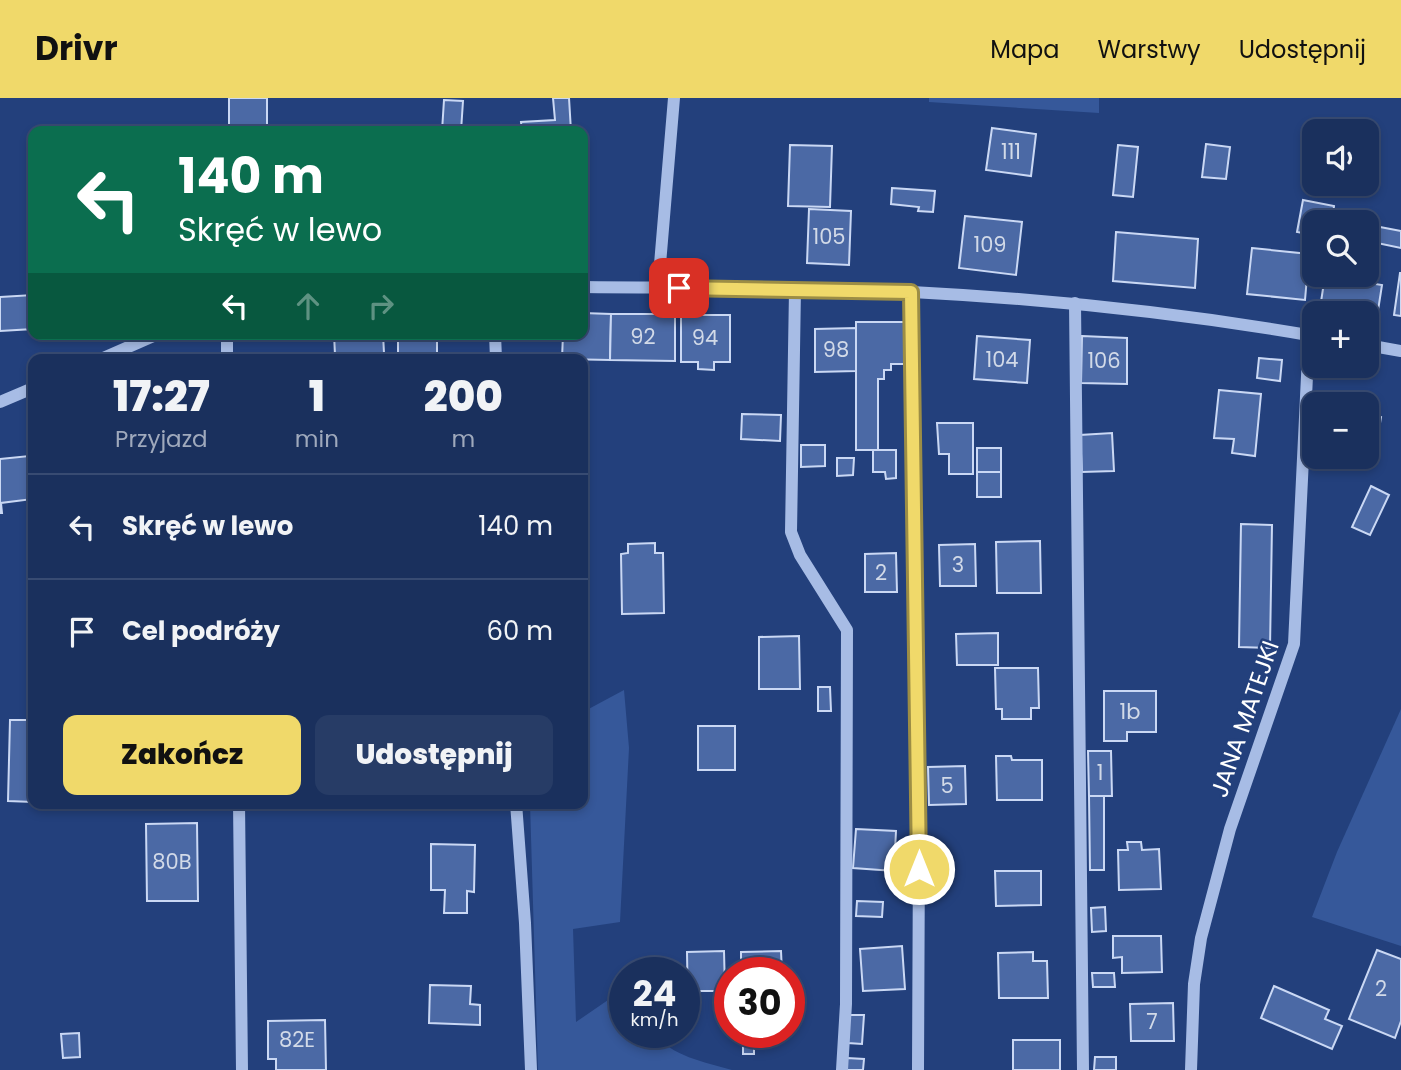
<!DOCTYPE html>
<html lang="pl">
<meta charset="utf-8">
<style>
:root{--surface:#1a305d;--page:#273c66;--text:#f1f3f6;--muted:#9fa9bc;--line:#384b72;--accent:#f0d96a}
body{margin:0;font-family:Poppins,sans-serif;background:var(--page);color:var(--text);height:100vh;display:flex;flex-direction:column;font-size:26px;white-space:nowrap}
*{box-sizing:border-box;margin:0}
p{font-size:23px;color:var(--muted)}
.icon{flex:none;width:38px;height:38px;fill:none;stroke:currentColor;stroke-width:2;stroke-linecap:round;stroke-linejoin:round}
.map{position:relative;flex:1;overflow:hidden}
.side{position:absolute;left:28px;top:256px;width:560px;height:455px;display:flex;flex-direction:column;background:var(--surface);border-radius:14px;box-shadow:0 4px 10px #0003,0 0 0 2px var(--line)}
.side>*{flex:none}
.banner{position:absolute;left:28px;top:28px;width:560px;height:214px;border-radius:14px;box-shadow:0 4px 10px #0003,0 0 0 2px var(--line);background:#0b6e4f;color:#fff;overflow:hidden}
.tools{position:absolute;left:1302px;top:21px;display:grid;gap:14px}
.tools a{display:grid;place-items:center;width:77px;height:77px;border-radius:14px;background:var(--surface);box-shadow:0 4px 10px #0003,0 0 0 2px var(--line);font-size:35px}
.speed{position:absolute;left:609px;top:859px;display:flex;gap:14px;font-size:35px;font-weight:700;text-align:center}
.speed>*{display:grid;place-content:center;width:91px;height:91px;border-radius:50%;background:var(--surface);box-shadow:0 4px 10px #0003,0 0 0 2px var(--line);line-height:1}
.speed small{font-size:18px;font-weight:400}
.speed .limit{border:10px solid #d22;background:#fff;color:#111}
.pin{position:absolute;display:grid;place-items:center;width:60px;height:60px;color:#fff;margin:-30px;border-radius:14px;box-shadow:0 4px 10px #0006}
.me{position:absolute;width:77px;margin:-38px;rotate:0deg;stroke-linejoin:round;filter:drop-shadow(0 0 5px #0008)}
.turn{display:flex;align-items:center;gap:24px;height:147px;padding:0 35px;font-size:32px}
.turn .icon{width:91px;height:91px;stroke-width:2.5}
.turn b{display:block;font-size:49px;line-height:60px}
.lanes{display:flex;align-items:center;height:66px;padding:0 35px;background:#0003;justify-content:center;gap:35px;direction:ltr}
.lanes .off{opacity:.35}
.eta{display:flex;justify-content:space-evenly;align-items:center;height:119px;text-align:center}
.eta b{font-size:42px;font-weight:800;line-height:49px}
.cta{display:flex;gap:14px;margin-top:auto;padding:14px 35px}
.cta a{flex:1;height:80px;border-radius:14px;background:var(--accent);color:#111;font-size:28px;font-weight:800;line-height:80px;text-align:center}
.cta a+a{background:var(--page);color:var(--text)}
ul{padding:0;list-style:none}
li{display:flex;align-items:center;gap:21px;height:105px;padding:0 35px;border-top:2px solid var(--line)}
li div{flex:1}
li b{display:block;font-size:26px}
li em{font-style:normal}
header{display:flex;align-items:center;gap:42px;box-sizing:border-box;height:98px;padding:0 35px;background:var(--accent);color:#111}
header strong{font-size:33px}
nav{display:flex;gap:38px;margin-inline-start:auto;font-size:24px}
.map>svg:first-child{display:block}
.green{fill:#36589a}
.building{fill:#4b69a5;stroke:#cad8f4;stroke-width:2}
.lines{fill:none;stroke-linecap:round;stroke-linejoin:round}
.minor{stroke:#a7bce5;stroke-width:12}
.route-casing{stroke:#9c8d45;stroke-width:18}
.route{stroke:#f0d96a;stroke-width:12}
.labels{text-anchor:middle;stroke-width:5;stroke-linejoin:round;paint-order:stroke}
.number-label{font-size:21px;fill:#d2dae8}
.street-label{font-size:24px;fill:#fff;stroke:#23407c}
</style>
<header>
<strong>Drivr</strong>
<nav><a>Mapa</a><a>Warstwy</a><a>Udostępnij</a></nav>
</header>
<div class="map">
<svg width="1401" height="972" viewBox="0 0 1401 972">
<rect width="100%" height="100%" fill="#23407c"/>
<!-- green -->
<g class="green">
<polygon points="929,0 1099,0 1099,15 929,4"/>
<path d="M624 592 629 650 620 824 573 831 576 924 611 900 625 910V934L652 935C673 958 703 964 732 972H538L530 705H583V614Z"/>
<polygon points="1401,611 1401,848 1312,819 1337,754"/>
</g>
<!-- building -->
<g class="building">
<rect x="229" y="0" width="38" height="33"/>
<polygon points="553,0 569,0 571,33 522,33 521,24 555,22"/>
<polygon points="444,2 463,3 461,33 442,33"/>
<polygon points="992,30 1036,36 1031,78 986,72"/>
<polygon points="1206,46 1230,49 1226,81 1202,79"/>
<polygon points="790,47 832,48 830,109 788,108"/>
<polygon points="1118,47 1138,49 1133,99 1113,97"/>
<polygon points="892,90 935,93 933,114 918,113 919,109 891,106"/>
<polygon points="583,100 585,100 587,146 583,146"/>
<polygon points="1303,102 1334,108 1332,124 1314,124 1314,137 1297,134"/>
<polygon points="809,111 851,113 849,167 807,165"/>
<polygon points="965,118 1022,124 1016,177 959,170"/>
<polygon points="1380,129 1401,133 1401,150 1377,145"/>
<polygon points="1116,134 1198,141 1195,190 1113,183"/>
<polygon points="1252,150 1309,156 1305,202 1247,196"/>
<polygon points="1400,175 1401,175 1401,218 1394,217"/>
<polygon points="1325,178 1382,187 1377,219 1367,217 1367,215 1320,210"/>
<polygon points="33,197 33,231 0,233 0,199"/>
<polygon points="583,215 611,216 610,262 562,261 563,236 583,236"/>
<polygon points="611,216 675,216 675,263 610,262"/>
<polygon points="681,217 730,217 730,264 714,264 714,272 698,271 698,264 681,264"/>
<polygon points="856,224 904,224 904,266 891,266 891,272 884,272 884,281 878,281 878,352 856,352"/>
<polygon points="856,230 856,273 815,274 815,231"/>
<polygon points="334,236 383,236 384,255 335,257"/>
<rect x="398" y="236" width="39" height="25"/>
<polygon points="977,238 1030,242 1027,285 974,281"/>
<polygon points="1082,238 1127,240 1127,286 1081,285"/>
<polygon points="1259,260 1282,262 1280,283 1257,280"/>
<polygon points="1219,292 1261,296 1255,358 1232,355 1234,341 1214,340"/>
<polygon points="742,316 781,317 780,343 741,341"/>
<polygon points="1367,317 1381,319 1375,356 1367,355"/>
<polygon points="937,325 973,325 973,376 949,376 949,356 939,356"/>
<polygon points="1112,335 1114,373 1082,374 1080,337"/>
<polygon points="801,347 825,347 825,368 801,369"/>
<rect x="977" y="350" width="24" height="24"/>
<polygon points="873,352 896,352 896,380 886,381 885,374 873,374"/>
<polygon points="29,358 33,401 1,405 2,415 0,415 0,361"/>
<polygon points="837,360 854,360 853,377 837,378"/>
<rect x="977" y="374" width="24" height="25"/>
<polygon points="1371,388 1389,397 1370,437 1352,429"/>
<polygon points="1241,426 1272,427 1270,550 1239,549"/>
<polygon points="1040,443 1041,495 997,495 996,444"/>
<polygon points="655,445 655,455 663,455 664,515 622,516 621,456 628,455 628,446"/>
<polygon points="975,446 976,488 940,488 939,447"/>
<polygon points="896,455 897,494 865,494 865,456"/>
<polygon points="998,535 998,567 957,567 956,536"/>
<polygon points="799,538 800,591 759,591 759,539"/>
<polygon points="995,570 1038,570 1039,610 1031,610 1031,621 1002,621 1002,611 996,611"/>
<polygon points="818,589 830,589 831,613 818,613"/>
<polygon points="1104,593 1156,593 1156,634 1127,634 1127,643 1104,643"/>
<polygon points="10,622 33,622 33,704 8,703"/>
<rect x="698" y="628" width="37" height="44"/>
<polygon points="1088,653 1111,653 1112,698 1089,698"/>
<polygon points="996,658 1011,658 1012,662 1042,662 1042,702 997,702"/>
<polygon points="965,668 966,706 929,707 928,669"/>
<polygon points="1089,698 1104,698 1104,772 1090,772"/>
<polygon points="197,725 198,803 147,803 146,726"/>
<polygon points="856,731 896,733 894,773 853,770"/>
<polygon points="1127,744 1141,744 1142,752 1159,751 1161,791 1119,792 1118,752 1128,752"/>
<polygon points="431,746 475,747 474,794 467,793 467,815 444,815 445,792 431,792"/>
<polygon points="995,773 1041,773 1041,807 996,808"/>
<polygon points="857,803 883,804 882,819 856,818"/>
<polygon points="1105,809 1106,833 1092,834 1091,810"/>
<polygon points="1113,838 1161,838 1162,874 1122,875 1122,859 1113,860"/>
<polygon points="902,848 905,891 863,893 860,851"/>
<polygon points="1377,852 1401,861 1401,923 1395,940 1349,921"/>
<polygon points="724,853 725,893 700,893 700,912 688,912 687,854"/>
<polygon points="781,853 782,875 741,875 741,854"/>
<polygon points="1033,854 1033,863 1047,863 1048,900 999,900 998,855"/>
<polygon points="1092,875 1114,875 1115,889 1093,889"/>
<polygon points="430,887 471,888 470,906 480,907 480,927 429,925"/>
<polygon points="1274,888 1329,912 1325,921 1342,928 1332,951 1261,920"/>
<polygon points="1173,905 1174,943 1131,943 1130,906"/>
<polygon points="849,917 864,917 862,946 848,945"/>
<polygon points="325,922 326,972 276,972 276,961 268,961 268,923"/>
<polygon points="743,934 766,934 766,950 754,950 754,956 743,956"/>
<polygon points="79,935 80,959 63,960 61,936"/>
<rect x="1013" y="942" width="47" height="30"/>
<polygon points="1095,959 1116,959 1116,972 1094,972"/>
<polygon points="847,960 864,961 863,972 846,972"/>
</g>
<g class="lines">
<!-- minor -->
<g class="minor">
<path d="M583 189C692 190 803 189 912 194 1047 201 1181 215 1314 238"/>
<polyline points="658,190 674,0"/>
<polyline points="795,192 791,434 800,457 847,532 846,906 842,972"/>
<polyline points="911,194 919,746 918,972"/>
<polyline points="1075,205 1083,972"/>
<polyline points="227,236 227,261"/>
<polyline points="495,236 496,261"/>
<polyline points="1367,247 1401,253"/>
<polyline points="101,261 158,236"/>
<polyline points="0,304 33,290"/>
<polyline points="239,705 242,972"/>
<polyline points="516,705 525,825 531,972"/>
<polyline points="1191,972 1194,886 1201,840 1230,731 1294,546 1309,237"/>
</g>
</g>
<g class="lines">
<defs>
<polyline id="route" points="679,190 911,194 919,771"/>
</defs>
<!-- route casing -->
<use href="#route" class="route-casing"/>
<!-- route -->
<use href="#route" class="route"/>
</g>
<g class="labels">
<!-- number labels -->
<g class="number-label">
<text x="1011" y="61">111</text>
<text x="829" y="146">105</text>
<text x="990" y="154">109</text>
<text x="643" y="246">92</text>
<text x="705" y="247">94</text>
<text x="836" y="259">98</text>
<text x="1002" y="269">104</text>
<text x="1104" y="270">106</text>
<text x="958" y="474">3</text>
<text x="881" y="482">2</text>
<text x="1130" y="621">1b</text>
<text x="1100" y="682">1</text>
<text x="947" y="695">5</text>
<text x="172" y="771">80B</text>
<text x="1381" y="898">2</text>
<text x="1152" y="931">7</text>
<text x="297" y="949">82E</text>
</g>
<!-- street labels -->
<g class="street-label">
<text transform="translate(1245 621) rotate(-71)" y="8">JANA MATEJKI</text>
</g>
</g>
</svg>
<div class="tools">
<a><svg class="icon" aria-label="sound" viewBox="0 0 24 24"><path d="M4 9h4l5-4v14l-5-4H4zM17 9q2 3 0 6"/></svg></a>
<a><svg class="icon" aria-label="search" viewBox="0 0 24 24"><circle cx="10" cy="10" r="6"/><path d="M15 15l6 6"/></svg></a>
<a>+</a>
<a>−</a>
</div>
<div class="speed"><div>24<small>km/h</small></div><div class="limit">30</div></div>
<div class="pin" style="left:679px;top:190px;background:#d93025"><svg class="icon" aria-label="arrive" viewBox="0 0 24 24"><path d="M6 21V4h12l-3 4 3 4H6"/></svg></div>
<svg class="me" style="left:919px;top:771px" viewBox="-20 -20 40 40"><circle r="17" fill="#f0d96a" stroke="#fff" stroke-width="3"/><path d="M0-11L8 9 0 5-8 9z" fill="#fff"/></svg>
<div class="banner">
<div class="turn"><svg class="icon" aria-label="left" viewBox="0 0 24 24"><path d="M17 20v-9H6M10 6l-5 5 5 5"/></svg><div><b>140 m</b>Skręć w lewo</div></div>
<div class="lanes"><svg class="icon" aria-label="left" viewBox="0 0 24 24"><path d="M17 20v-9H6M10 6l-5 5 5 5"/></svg><svg class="icon off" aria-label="ahead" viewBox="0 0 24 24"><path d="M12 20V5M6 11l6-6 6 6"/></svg><svg class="icon off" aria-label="right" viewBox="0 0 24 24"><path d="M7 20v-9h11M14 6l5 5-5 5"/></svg></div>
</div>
<section class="side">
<div class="eta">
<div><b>17:27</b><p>Przyjazd</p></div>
<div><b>1</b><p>min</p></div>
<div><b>200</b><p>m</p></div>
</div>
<ul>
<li><svg class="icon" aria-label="left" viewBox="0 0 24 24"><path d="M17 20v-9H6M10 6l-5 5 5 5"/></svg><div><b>Skręć w lewo</b></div><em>140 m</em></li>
<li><svg class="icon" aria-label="arrive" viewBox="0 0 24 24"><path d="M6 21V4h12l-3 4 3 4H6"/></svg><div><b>Cel podróży</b></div><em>60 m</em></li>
</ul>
<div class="cta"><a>Zakończ</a><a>Udostępnij</a></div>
</section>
</div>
